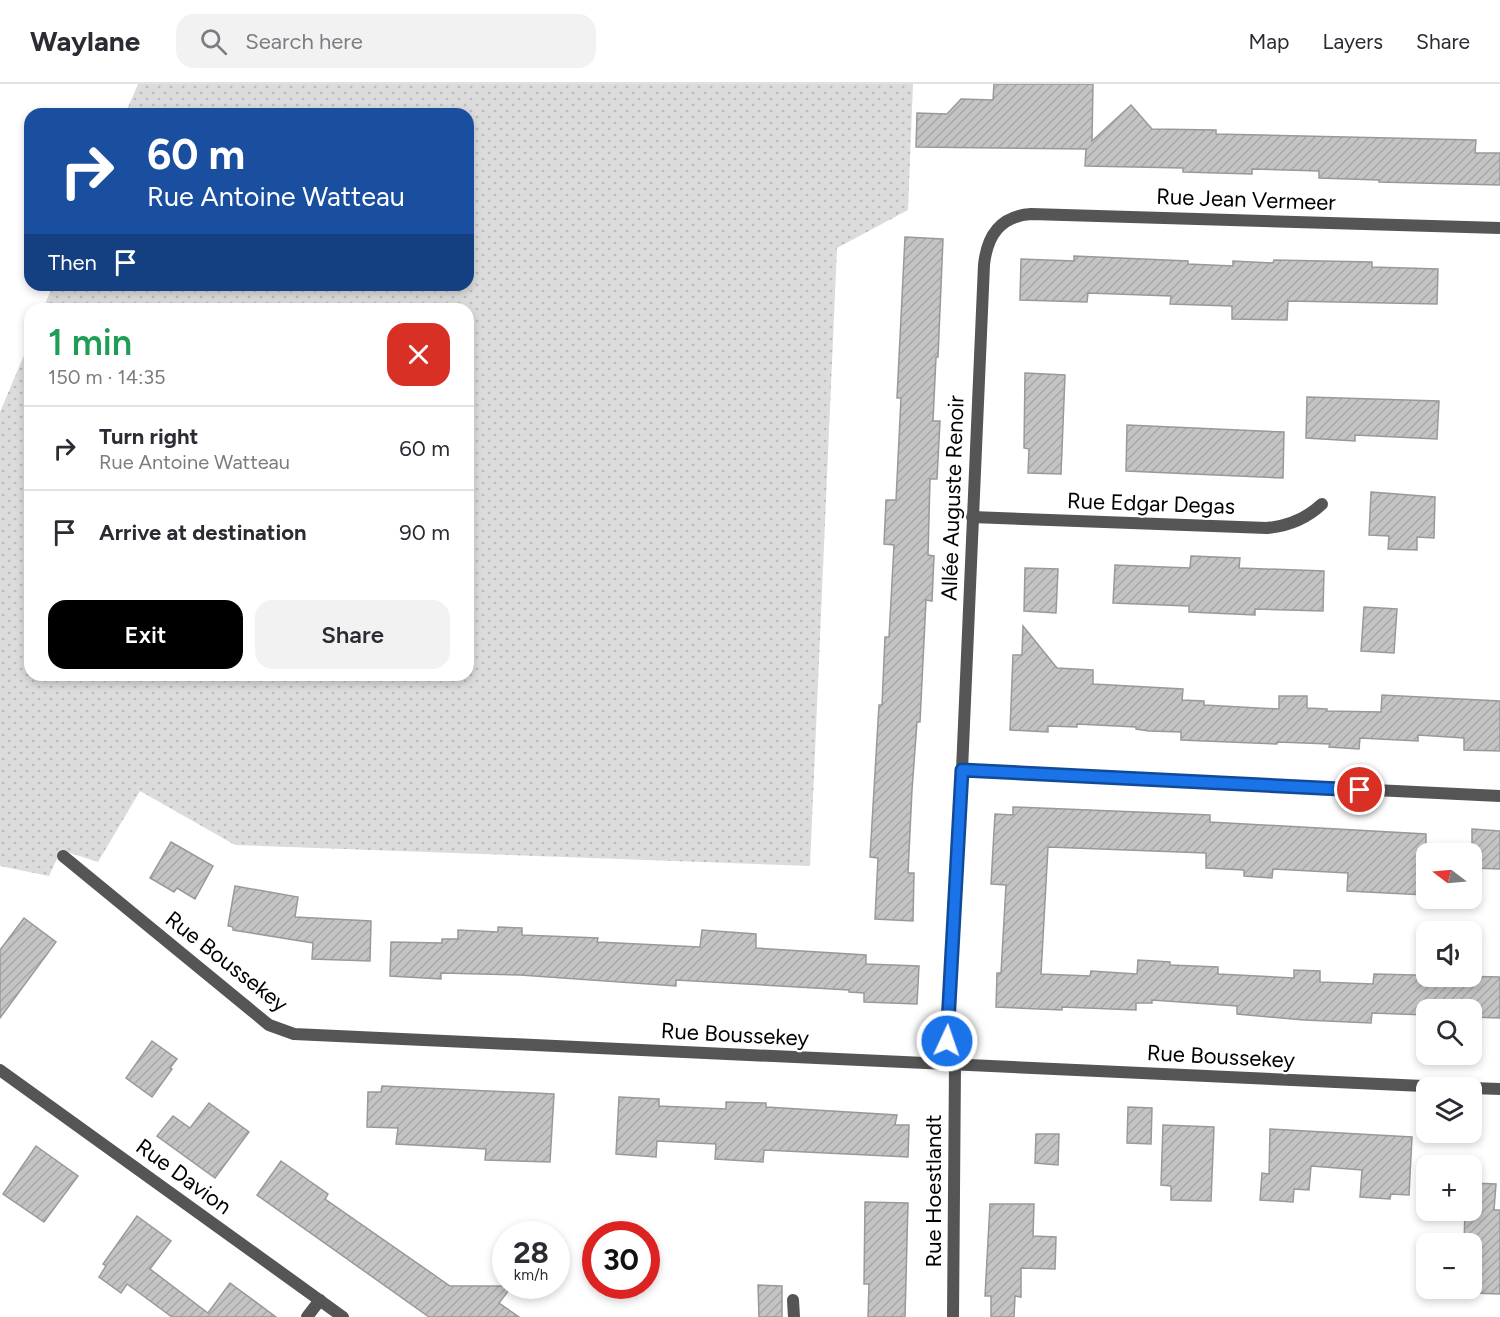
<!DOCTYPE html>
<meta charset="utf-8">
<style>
:root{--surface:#fff;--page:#f2f2f3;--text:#2b2b33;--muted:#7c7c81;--line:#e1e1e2;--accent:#000}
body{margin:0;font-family:Figtree,sans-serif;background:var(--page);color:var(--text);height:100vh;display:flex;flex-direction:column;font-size:22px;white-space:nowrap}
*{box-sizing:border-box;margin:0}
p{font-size:20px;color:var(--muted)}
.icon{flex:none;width:33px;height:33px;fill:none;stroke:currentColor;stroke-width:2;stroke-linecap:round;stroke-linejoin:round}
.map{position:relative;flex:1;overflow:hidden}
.drawer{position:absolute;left:24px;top:219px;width:450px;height:378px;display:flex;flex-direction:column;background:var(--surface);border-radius:18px;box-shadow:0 3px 9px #0003}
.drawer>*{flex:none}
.banner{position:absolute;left:24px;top:24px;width:450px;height:183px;border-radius:18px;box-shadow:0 3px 9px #0003;background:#1a4fa0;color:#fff;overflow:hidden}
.needle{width:39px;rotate:286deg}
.buttons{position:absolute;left:1416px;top:759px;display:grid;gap:12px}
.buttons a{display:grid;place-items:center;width:66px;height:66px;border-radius:12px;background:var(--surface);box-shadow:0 3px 9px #0003;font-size:30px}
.speed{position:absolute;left:492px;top:1137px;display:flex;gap:12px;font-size:30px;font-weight:700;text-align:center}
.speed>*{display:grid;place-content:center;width:78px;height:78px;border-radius:50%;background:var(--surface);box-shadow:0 3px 9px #0003;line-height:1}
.speed small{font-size:15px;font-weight:400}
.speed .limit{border:9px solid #d22;background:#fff;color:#111}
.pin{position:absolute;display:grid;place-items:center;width:51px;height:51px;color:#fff;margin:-26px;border:3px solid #fff;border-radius:50%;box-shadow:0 2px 6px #0007}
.me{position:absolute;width:66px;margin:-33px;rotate:3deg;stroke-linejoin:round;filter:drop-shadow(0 0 4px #0008)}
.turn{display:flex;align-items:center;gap:21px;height:126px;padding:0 24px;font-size:27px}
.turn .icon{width:78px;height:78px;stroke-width:2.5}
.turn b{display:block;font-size:42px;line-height:51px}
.then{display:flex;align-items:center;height:57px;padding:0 24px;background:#0003;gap:12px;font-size:22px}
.round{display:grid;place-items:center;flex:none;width:63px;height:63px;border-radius:18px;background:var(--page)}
.summary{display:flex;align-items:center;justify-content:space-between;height:102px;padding:0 24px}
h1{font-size:36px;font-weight:600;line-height:45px;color:#1e9e55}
.action{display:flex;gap:12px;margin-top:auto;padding:12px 24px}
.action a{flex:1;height:69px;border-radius:18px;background:var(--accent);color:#fff;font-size:24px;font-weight:600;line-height:69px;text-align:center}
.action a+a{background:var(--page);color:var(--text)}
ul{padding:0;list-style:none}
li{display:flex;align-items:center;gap:18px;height:84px;padding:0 24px;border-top:2px solid var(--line)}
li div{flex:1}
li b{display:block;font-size:22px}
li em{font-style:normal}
header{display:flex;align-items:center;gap:36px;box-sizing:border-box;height:84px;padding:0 30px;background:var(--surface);border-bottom:2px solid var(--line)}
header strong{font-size:28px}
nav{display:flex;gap:33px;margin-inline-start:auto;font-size:21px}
.search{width:420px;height:54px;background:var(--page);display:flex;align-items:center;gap:15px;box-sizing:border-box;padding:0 21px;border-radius:18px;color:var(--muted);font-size:22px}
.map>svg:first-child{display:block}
.grass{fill:url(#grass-dots)}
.building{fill:url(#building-hatch);stroke:#999;stroke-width:1.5}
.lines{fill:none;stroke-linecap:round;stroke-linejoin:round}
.service{stroke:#555;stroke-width:12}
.minor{stroke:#555;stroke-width:12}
.route-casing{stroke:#114b97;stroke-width:15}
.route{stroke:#1a73e8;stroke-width:10}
.labels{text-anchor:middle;stroke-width:4.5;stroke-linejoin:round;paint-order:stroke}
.street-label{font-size:22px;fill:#000;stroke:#fff}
</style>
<header>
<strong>Waylane</strong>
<div class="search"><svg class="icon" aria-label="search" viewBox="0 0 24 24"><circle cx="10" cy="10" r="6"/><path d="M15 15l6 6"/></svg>Search here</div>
<nav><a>Map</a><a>Layers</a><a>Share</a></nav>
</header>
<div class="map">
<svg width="1500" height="1233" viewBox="0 0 1500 1233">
<defs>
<pattern id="grass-dots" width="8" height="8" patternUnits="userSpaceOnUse" patternTransform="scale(1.5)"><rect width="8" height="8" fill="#dcdcdc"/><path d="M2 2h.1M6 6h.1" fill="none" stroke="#bbb" stroke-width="1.8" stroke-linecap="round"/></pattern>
<pattern id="building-hatch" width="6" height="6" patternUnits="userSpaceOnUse" patternTransform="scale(1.5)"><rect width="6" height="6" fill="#c4c4c4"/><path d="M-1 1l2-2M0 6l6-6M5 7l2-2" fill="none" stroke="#a7a7a7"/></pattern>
</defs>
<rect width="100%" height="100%" fill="#fff"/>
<!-- grass -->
<polygon class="grass" points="138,0 913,0 908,126 837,164 810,782 235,761 140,707 98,778 61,766 49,792 0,782 0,328 30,257 30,591 468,591 468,225 43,225 53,201 468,201 468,30 125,30"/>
<!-- building -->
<g class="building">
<polygon points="994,0 1093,0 1092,57 1131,21 1152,45 1216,46 1216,50 1476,56 1475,69 1500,69 1500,101 1379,98 1379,96 1319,94 1319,87 1252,85 1252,90 1183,88 1183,84 1085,82 1086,65 916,63 917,29 947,30 961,15 993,16"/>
<polygon points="905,153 943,155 938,273 936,273 933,337 940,337 937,395 930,395 928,471 934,472 932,517 926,516 920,638 917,638 912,706 908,789 914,789 913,837 875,835 878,774 870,773 879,621 882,621 885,553 889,553 894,461 884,460 886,416 896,416 901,314 897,314"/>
<polygon points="1074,172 1188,177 1188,180 1233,182 1233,177 1273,179 1274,176 1372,178 1372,183 1438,185 1437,220 1288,217 1287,236 1232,235 1232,222 1170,220 1171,212 1088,209 1087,218 1020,216 1021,175 1074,177"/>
<polygon points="1025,289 1065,291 1061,390 1028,389 1029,365 1024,364"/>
<polygon points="1307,313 1439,317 1437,355 1355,351 1355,357 1306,354"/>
<polygon points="1127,341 1284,348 1283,394 1126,387"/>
<polygon points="1371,408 1435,413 1434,454 1417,453 1417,466 1388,465 1389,452 1369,451"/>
<polygon points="1191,472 1240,474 1239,484 1324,487 1323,527 1255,525 1255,531 1189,528 1189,522 1113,519 1115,481 1190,484"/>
<polygon points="1025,484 1058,485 1056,529 1024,527"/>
<polygon points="1364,523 1397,525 1394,569 1361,567"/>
<polygon points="1023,542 1057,584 1093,586 1093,600 1183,605 1182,616 1204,617 1204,621 1279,625 1279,612 1307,612 1307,624 1327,625 1327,627 1381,628 1382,611 1500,617 1500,667 1464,666 1464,654 1418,651 1418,657 1360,654 1359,665 1329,663 1330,660 1278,658 1277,660 1181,656 1181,648 1149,647 1136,645 1136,643 1077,640 1077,643 1048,642 1048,648 1010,646 1013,571 1022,571"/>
<polygon points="1013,723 1210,731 1210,738 1426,750 1426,811 1347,807 1348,789 1273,785 1272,794 1244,792 1244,786 1206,784 1206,769 1048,763 1041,890 1090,892 1091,887 1137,890 1138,876 1170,878 1170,881 1218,883 1218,890 1294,894 1294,886 1320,887 1320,898 1373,900 1374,890 1500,893 1500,934 1472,933 1472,926 1426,926 1426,931 1372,929 1371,939 1304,936 1237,930 1237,922 1152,916 1152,919 1136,919 1136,926 1062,923 1062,926 996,923 997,889 1001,889 1006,801 991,800 995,730 1013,731"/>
<polygon points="1472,745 1500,747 1500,785 1472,784"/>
<polygon points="171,758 213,782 195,815 177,804 174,808 150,794"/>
<polygon points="235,802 298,813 295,833 371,837 370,877 312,875 313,859 233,846 233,843 228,842"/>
<polygon points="24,834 56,858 0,934 0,866"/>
<polygon points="498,843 522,844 522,851 598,854 597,858 700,863 702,846 756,850 756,864 866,871 866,880 919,882 917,920 864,918 864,909 849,908 849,906 676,896 676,902 520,891 441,889 441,895 390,892 391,858 442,859 442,855 458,855 458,846 498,848"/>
<polygon points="152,957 177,975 170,984 172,985 152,1013 126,994"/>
<polygon points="382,1002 554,1010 550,1078 485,1076 486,1065 396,1060 398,1044 367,1043 368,1008 381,1008"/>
<polygon points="619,1013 659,1015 659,1022 726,1025 726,1018 766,1019 766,1023 897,1031 895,1041 909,1041 908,1073 764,1066 763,1078 715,1075 716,1060 657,1057 656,1073 616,1070"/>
<polygon points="209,1019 249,1048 215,1094 157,1052 173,1032 190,1044"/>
<polygon points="1128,1023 1152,1024 1151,1060 1127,1059"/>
<polygon points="1163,1041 1214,1043 1211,1117 1171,1116 1171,1102 1161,1101"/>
<polygon points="1270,1045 1412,1053 1409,1111 1391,1110 1390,1115 1360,1113 1362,1086 1311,1082 1309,1106 1294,1105 1293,1118 1260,1116 1262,1089 1269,1090"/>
<polygon points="1036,1050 1059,1050 1058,1081 1035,1079"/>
<polygon points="36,1062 78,1092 44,1138 3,1110"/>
<polygon points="281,1077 328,1110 325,1115 450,1202 512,1202 499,1219 519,1233 429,1233 257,1111"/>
<polygon points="1472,1099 1496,1100 1494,1126 1500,1126 1500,1210 1472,1209 1472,1160 1464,1160 1465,1126 1472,1126"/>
<polygon points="865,1118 908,1119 905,1233 868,1233 869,1200 864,1200"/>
<polygon points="990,1120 1034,1120 1033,1152 1056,1153 1055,1185 1021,1184 1021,1213 1015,1212 1014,1233 991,1233 991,1212 985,1212"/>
<polygon points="137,1132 171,1157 150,1185 208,1229 230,1199 276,1233 172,1233 127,1200 121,1209 99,1193 106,1182 103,1180"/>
<polygon points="758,1201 782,1202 782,1233 759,1233"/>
</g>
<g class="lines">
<!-- service -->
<polyline class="service" points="793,1216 794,1233"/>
<!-- minor -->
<g class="minor">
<path d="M972 433 1267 444C1288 442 1306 435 1322 420"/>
<polyline points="962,686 1500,712"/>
<polyline points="63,772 269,941 294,950 1467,1004"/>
<path d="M946 980 962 686 984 181C987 152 1000 132 1031 130L1500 144"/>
<polyline points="0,986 343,1233"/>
<polyline points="1472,1004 1500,1005"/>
<polyline points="307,1233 320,1216"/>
<polyline points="953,1233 955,981"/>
</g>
</g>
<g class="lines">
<defs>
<polyline id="route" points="947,957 962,686 1360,706"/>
</defs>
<!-- route casing -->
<use href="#route" class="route-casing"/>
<!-- route -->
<use href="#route" class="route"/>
</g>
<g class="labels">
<!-- street labels -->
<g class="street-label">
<text transform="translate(1246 115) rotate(2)" y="8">Rue Jean Vermeer</text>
<text transform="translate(952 414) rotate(-88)" y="8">Allée Auguste Renoir</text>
<text transform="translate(1151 419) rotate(2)" y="8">Rue Edgar Degas</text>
<text transform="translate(227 877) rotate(38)" y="8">Rue Boussekey</text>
<text transform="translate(735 950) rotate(3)" y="8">Rue Boussekey</text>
<text transform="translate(1221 972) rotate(3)" y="8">Rue Boussekey</text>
<text transform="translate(184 1092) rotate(36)" y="8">Rue Davion</text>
<text transform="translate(933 1107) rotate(-90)" y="8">Rue Hoestlandt</text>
</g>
</g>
</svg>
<div class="buttons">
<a><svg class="needle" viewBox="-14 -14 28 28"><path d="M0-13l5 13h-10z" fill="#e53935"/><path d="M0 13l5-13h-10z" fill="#7c7c81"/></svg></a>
<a><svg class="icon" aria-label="sound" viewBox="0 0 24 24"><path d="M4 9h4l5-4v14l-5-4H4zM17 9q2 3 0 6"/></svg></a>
<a><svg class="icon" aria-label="search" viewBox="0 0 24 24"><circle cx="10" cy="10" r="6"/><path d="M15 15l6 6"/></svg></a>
<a><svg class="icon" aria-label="layers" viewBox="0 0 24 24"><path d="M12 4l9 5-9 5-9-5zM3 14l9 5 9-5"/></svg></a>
<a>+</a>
<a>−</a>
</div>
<div class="speed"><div>28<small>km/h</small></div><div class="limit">30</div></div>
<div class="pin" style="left:1360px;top:706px;background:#d93025"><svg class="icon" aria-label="arrive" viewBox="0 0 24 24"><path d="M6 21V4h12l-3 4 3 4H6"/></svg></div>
<svg class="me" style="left:947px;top:957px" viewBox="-20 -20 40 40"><circle r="17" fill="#1a73e8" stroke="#fff" stroke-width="3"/><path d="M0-11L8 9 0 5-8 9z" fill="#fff"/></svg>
<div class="banner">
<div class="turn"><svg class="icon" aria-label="right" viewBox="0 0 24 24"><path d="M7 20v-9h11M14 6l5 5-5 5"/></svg><div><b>60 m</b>Rue Antoine Watteau</div></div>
<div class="then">Then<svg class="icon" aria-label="arrive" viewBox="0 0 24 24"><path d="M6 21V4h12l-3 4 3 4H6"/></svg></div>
</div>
<section class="drawer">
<div class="summary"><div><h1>1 min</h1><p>150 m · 14:35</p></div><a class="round" style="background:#d93025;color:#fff"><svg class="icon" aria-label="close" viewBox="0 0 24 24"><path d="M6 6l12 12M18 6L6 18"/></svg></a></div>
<ul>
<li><svg class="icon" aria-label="right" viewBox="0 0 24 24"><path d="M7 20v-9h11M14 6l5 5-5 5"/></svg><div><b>Turn right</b><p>Rue Antoine Watteau</p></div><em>60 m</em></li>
<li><svg class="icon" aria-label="arrive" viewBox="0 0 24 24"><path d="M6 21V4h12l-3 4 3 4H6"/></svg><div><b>Arrive at destination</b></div><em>90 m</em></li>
</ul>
<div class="action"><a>Exit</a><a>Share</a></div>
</section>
</div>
